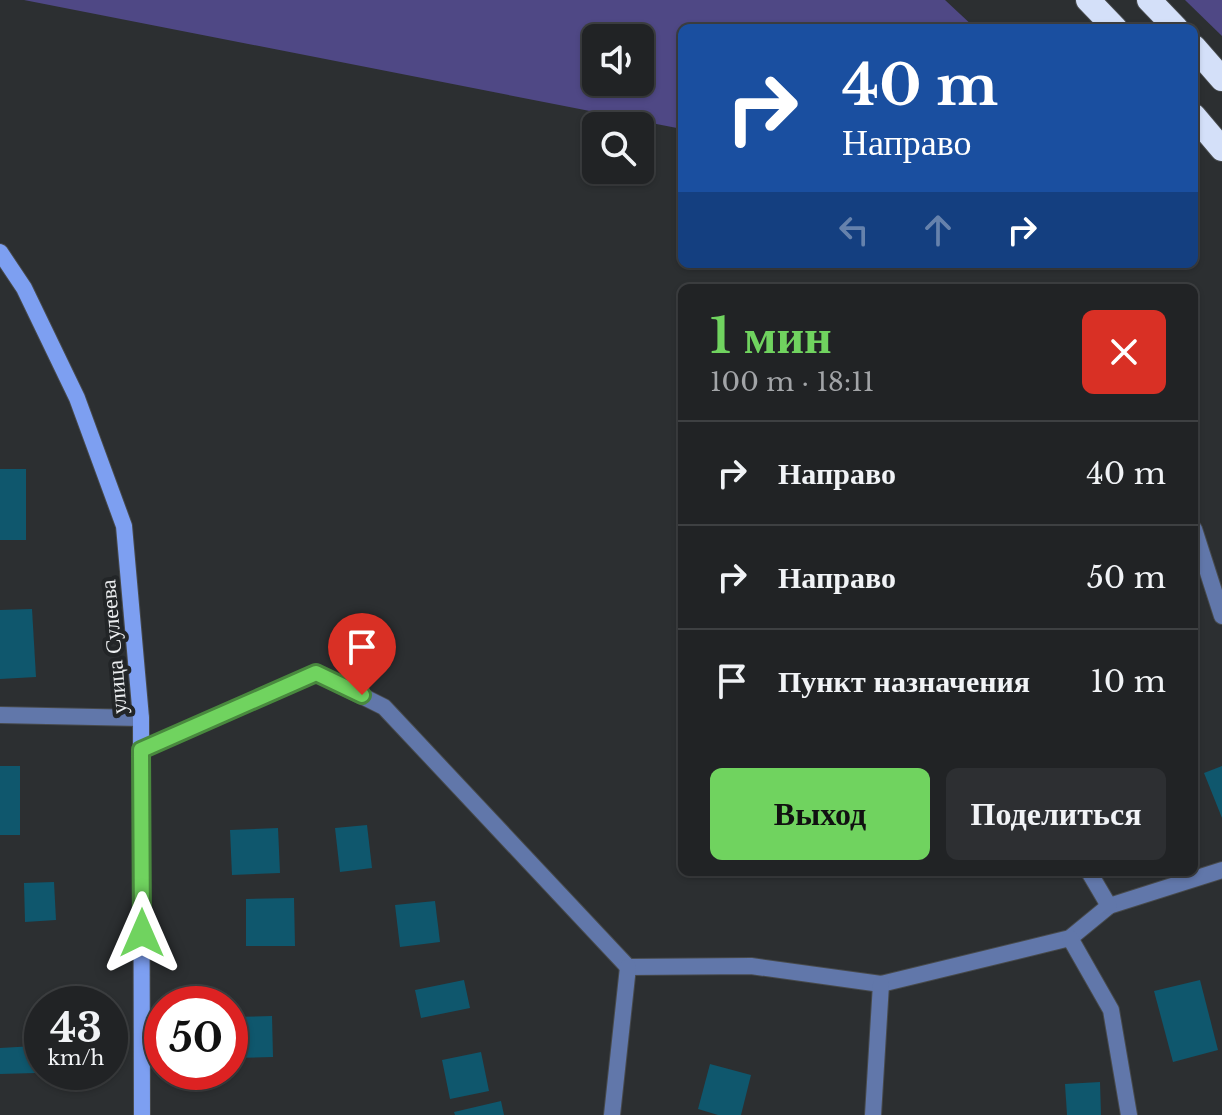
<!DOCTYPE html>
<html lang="ru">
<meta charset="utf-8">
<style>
:root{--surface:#212325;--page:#2d2f32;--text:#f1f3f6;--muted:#a2a4a7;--line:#3e4042;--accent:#70d35f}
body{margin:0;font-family:"Libre Baskerville",serif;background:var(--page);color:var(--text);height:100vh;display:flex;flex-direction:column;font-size:30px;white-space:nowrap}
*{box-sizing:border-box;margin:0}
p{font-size:26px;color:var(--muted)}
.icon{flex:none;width:44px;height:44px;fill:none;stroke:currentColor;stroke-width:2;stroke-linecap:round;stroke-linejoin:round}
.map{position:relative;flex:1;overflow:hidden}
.side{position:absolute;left:678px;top:284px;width:520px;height:592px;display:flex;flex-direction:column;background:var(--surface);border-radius:12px;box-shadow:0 2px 6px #0004,0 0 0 2px var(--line)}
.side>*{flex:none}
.guide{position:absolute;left:678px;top:24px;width:520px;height:244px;border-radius:12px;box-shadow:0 2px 6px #0004,0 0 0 2px var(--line);background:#1a4fa0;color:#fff;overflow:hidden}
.buttons{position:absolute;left:582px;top:24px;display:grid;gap:16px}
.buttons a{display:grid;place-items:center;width:72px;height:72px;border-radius:12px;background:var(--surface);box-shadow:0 2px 6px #0004,0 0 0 2px var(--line);font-size:40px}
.speed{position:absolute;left:24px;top:986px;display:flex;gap:16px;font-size:40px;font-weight:700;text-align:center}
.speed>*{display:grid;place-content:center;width:104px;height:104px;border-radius:50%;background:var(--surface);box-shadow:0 2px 6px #0004,0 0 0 2px var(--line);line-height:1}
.speed small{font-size:20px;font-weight:400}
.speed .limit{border:12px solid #d22;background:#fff;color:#111}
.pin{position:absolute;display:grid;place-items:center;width:68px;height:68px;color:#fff;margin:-82px -34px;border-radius:50% 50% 50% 0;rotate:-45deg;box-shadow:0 0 8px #0007}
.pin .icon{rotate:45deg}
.me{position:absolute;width:88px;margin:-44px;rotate:0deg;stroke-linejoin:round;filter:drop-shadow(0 0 6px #0008)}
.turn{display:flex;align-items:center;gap:28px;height:168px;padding:0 32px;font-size:36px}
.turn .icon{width:104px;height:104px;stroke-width:2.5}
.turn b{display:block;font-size:56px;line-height:68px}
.lanes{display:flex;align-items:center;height:76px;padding:0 32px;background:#0003;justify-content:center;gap:40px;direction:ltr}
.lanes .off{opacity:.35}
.round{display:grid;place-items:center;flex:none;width:84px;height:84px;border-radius:12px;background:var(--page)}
.head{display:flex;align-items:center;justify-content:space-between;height:136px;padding:0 32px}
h1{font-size:48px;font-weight:700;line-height:60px;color:var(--accent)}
.button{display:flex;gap:16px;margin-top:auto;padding:16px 32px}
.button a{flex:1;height:92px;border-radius:12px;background:var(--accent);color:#111;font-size:32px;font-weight:700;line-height:92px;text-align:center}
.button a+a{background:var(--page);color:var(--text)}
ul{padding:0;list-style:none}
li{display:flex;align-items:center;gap:24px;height:104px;padding:0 32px;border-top:2px solid var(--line)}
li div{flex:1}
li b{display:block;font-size:30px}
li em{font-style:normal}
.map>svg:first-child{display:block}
.green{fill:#4f4885;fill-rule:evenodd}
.building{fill:#0f576d}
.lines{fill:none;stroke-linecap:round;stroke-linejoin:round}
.lane-casing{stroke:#474a4c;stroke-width:18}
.street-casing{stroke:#474a4c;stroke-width:18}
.secondary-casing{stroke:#474a4c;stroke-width:18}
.highway-casing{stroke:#474a4c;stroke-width:26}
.lane{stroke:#6177aa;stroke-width:16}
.street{stroke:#6177aa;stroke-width:16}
.secondary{stroke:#7d9ff1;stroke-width:16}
.highway{stroke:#d4e0f9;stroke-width:24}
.route-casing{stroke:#49893e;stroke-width:20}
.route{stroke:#70d35f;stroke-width:14}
.labels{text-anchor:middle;stroke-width:8;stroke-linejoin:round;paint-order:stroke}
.street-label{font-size:22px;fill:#eceef0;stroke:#222527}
</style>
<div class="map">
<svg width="1222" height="1115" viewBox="0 0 1222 1115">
<rect width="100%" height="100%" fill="#2c2f31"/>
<!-- green -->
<g class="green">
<path d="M24 0H945L975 28H682V129ZM596 38H640V82H596Z"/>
<polygon points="1185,0 1222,0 1222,36"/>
</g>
<!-- building -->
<g class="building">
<rect x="0" y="469" width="26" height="71"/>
<polygon points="32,609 36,677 0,679 0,610"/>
<rect x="0" y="766" width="20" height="69"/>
<polygon points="1222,766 1222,818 1204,773"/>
<polygon points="367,825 372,868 340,872 335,828"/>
<polygon points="278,828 280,873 232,875 230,830"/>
<polygon points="54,882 56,920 25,922 24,883"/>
<polygon points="294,898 295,946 246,946 246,899"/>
<polygon points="435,901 440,942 400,947 395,905"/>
<polygon points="464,980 470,1008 421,1018 415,990"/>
<polygon points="1200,980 1218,1050 1173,1062 1154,991"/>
<polygon points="272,1016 273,1057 230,1058 230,1017"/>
<polygon points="35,1046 36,1073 0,1074 0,1048"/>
<polygon points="481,1052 489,1091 450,1099 442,1060"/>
<polygon points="710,1064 751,1075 741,1115 718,1115 698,1109"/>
<polygon points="1100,1082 1101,1115 1067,1115 1065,1084"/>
<polygon points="501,1101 504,1115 455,1115 454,1112"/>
</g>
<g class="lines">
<defs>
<polyline id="lane" points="0,715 141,718"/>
<g id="street">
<polyline points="1194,529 1222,616"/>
<polyline points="141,750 316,673 384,707 628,967 751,966 881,984 1070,938 1109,906 1222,870"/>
<polyline points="1089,872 1109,906"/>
<polyline points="1070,938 1111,1010 1129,1115"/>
<polyline points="612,1115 628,967"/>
<polyline points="873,1115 881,984"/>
</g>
<polyline id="secondary" points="0,252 24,288 77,398 124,526 141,718 142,1115"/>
<g id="highway">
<polyline points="1088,0 1115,28"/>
<polyline points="1149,0 1176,28"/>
<polyline points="1194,47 1222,79"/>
<polyline points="1194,116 1222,149"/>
</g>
</defs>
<!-- lane casing -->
<use href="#lane" class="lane-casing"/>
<!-- street casing -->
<use href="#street" class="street-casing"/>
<!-- secondary casing -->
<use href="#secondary" class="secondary-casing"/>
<!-- highway casing -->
<use href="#highway" class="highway-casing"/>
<!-- lane -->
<use href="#lane" class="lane"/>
<!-- street -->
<use href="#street" class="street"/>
<!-- secondary -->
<use href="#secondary" class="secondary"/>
<!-- highway -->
<use href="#highway" class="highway"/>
</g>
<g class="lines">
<defs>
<polyline id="route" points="142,933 141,750 316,673 362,695"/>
</defs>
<!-- route casing -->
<use href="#route" class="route-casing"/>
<!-- route -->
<use href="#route" class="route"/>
</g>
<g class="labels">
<!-- street labels -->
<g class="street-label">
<text transform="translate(113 647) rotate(-95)" y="8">улица Сулеева</text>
</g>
</g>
</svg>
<div class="buttons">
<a><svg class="icon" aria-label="sound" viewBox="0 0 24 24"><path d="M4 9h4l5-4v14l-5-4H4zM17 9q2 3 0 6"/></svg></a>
<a><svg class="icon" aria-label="search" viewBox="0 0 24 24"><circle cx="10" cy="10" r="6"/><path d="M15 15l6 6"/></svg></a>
</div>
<div class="speed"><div>43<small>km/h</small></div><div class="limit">50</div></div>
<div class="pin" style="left:362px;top:695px;background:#d93025"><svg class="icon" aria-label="arrive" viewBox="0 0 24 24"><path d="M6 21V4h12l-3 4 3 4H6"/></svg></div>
<svg class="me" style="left:142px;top:933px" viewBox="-20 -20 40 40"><path d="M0-17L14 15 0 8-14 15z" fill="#70d35f" stroke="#fff" stroke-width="4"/></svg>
<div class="guide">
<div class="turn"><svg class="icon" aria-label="right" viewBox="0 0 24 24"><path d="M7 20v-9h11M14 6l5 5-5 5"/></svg><div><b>40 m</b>Направо</div></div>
<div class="lanes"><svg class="icon off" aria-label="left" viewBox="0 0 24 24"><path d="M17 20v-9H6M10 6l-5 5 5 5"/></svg><svg class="icon off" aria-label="ahead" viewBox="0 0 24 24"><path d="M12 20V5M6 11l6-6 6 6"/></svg><svg class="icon" aria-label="right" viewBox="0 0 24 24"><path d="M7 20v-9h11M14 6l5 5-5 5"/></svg></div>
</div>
<section class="side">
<div class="head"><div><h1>1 мин</h1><p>100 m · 18:11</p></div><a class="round" style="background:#d93025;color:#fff"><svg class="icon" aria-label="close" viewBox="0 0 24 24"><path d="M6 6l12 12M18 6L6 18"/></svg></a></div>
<ul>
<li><svg class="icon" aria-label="right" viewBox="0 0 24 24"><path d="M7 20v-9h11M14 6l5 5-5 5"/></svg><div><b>Направо</b></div><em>40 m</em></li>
<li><svg class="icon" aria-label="right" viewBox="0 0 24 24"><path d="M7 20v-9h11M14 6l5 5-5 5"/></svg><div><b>Направо</b></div><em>50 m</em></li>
<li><svg class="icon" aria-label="arrive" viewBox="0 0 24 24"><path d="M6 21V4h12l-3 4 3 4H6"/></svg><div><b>Пункт назначения</b></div><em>10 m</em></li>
</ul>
<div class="button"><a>Выход</a><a>Поделиться</a></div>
</section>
</div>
